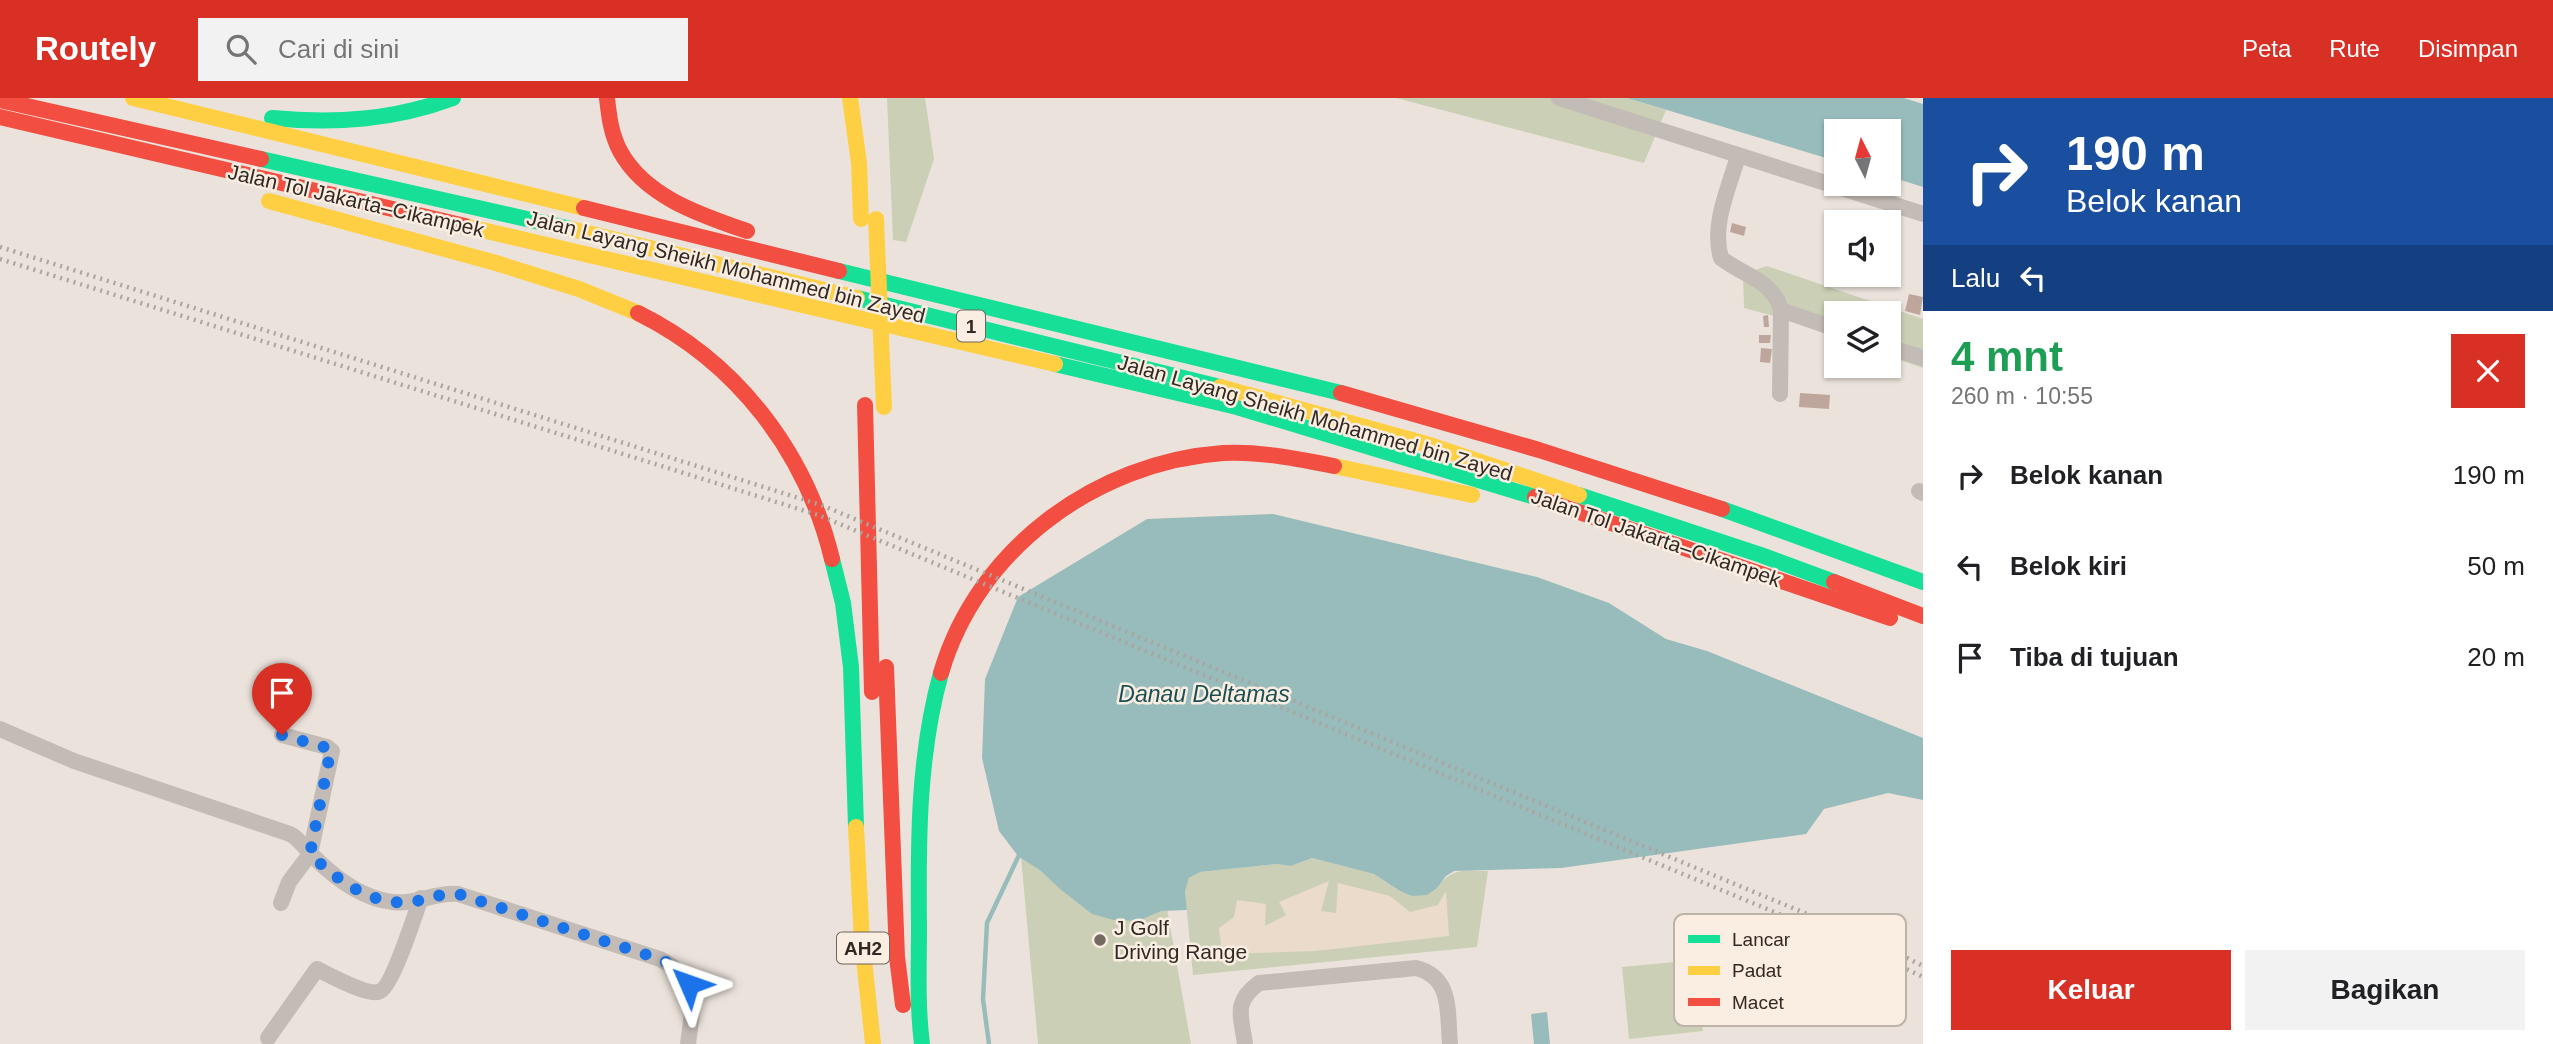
<!DOCTYPE html>
<html lang="id">
<meta charset="utf-8">
<style>
:root{--surface:#fff;--page:#f2f2f2;--text:#202124;--muted:#757577;--accent:#d93025}
body{margin:0;font-family:Helvetica,sans-serif;background:var(--page);color:var(--text);height:100vh;display:flex;flex-direction:column;font-size:26px;white-space:nowrap}
*{box-sizing:border-box;margin:0}
p{font-size:23px;color:var(--muted)}
.icon{flex:none;width:38px;height:38px;fill:none;stroke:currentColor;stroke-width:2;stroke-linecap:round;stroke-linejoin:round}
.map{position:relative;flex:1;overflow:hidden}
.side{display:flex;flex-direction:column;background:var(--surface);width:630px}
.side>*{flex:none}
.guide{background:#1a4fa0;color:#fff;overflow:hidden}
.needle{width:46px;rotate:354deg}
.controls{position:absolute;left:1824px;top:21px;display:grid;gap:14px}
.controls a{display:grid;place-items:center;width:77px;height:77px;border-radius:0px;background:var(--surface);box-shadow:0 2px 5px #0004;font-size:35px}
.pin{position:absolute;display:grid;place-items:center;width:60px;height:60px;color:#fff;margin:-72px -30px;border-radius:50% 50% 50% 0;rotate:-45deg;box-shadow:0 0 7px #0007}
.pin .icon{rotate:45deg}
.me{position:absolute;width:77px;margin:-38px;rotate:313deg;stroke-linejoin:round;filter:drop-shadow(0 0 5px #0008)}
.turn{display:flex;align-items:center;gap:24px;height:147px;padding:0 28px;font-size:32px}
.turn .icon{width:91px;height:91px;stroke-width:2.5}
.turn b{display:block;font-size:49px;line-height:60px}
.then{display:flex;align-items:center;height:66px;padding:0 28px;background:#0003;gap:14px;font-size:26px}
.round{display:grid;place-items:center;flex:none;width:74px;height:74px;border-radius:0px;background:var(--page)}
.headline{display:flex;align-items:center;justify-content:space-between;height:119px;padding:0 28px}
h1{font-size:42px;font-weight:800;line-height:52px;color:#1e9e55}
.action{display:flex;gap:14px;margin-top:auto;padding:14px 28px}
.action a{flex:1;height:80px;border-radius:0px;background:var(--accent);color:#fff;font-size:28px;font-weight:800;line-height:80px;text-align:center}
.action a+a{background:var(--page);color:var(--text)}
ul{padding:0;list-style:none}
li{display:flex;align-items:center;gap:21px;height:91px;padding:0 28px}
li div{flex:1}
li b{display:block;font-size:26px}
li em{font-style:normal}
header{display:flex;align-items:center;gap:42px;box-sizing:border-box;height:98px;padding:0 35px;background:var(--accent);color:#fff}
header strong{font-size:33px}
nav{display:flex;gap:38px;margin-inline-start:auto;font-size:24px}
.search{width:490px;height:63px;background:var(--page);display:flex;align-items:center;gap:18px;box-sizing:border-box;padding:0 24px;border-radius:0px;color:var(--muted);font-size:26px}
main{display:flex;flex:1;min-height:0}
.map>svg:first-child{display:block}
.green{fill:#cbcfb5}
.plaza{fill:#eadbca}
.water{fill:#98bcbc}
.lines{fill:none;stroke-linecap:round;stroke-linejoin:round}
.stream{stroke:#98bcbc;stroke-width:4.5}
.building{fill:#bea69d}
.street{stroke:#c3bbb5;stroke-width:16}
.fast{stroke:#16e098;stroke-width:16}
.slow{stroke:#ffcf43;stroke-width:16}
.jam{stroke:#f24e42;stroke-width:16}
.rail{stroke:#aba49f;stroke-width:4.5;stroke-dasharray:2 5;stroke-linecap:butt}
.fast-bridge{stroke:#16e098;stroke-width:16}
.slow-bridge{stroke:#ffcf43;stroke-width:16}
.jam-bridge{stroke:#f24e42;stroke-width:16}
.route{stroke:#1a73e8;stroke-width:12;stroke-dasharray:0 21.6}
.poi-dot{fill:#736a64;stroke:#f9eee1;stroke-width:2.5}
.labels{text-anchor:middle;stroke-width:5;stroke-linejoin:round;paint-order:stroke}
.shield{fill:#f9eee1;stroke:#6e645d;stroke-width:2}
.shield-label{font-size:19px;font-weight:bold;fill:#332924}
.street-label{font-size:21px;fill:#332924;stroke:#f9eee1}
.poi-label{font-size:21px;fill:#332924;stroke:#f9eee1;text-anchor:start}
.water-label{font-size:23px;font-style:italic;fill:#1a5054;stroke:#f9eee1}
.key{fill:#f9eee1;stroke:#beb3a8;stroke-width:2}
.key-label{font-size:19px;fill:#332924}
</style>
<header>
<strong>Routely</strong>
<div class="search"><svg class="icon" aria-label="search" viewBox="0 0 24 24"><circle cx="10" cy="10" r="6"/><path d="M15 15l6 6"/></svg>Cari di sini</div>
<nav><a>Peta</a><a>Rute</a><a>Disimpan</a></nav>
</header>
<main>
<div class="map">
<svg width="1923" height="946" viewBox="0 0 1923 946">
<rect width="100%" height="100%" fill="#ebe3db"/>
<!-- green -->
<g class="green">
<polygon points="887,0 925,0 934,61 906,144 893,142"/>
<polygon points="1396,0 1627,0 1666,12 1644,65"/>
<polygon points="1767,168 1923,221 1923,270 1888,258 1888,215 1836,215 1836,239 1786,221 1744,210 1743,176"/>
<polygon points="1152,726 1191,946 1038,946 1019,737"/>
<path d="M1312 760 1374 776 1400 793 1437 790C1452 769 1463 773 1488 773L1477 849 1193 877 1185 794 1189 780 1200 774 1276 766 1291 768Z"/>
<polygon points="1696,862 1703,933 1629,941 1622,869"/>
</g>
<!-- plaza -->
<polygon class="plaza" points="1329,783 1321,813 1336,815 1338,785 1390,798 1410,814 1438,807 1446,793 1449,838 1316,853 1222,856 1219,830 1234,819 1237,802 1266,806 1265,828 1286,817 1279,804"/>
<!-- water -->
<g class="water">
<polygon points="1627,0 1904,0 1923,6 1923,89 1888,78 1888,33 1836,33 1836,63"/>
<polygon points="1273,416 1537,479 1609,505 1666,541 1707,553 1923,640 1923,702 1888,695 1824,711 1806,736 1561,770 1454,773 1446,778 1437,790 1427,797 1412,798 1400,793 1374,776 1312,760 1291,768 1276,766 1200,774 1189,780 1185,794 1187,812 1161,813 1138,823 1114,822 1092,816 1060,791 1041,773 1018,758 999,733 982,660 985,581 1018,499 1147,421"/>
<polygon points="1547,914 1550,946 1534,946 1531,916"/>
</g>
<g class="lines">
<!-- stream -->
<polyline class="stream" points="989,946 983,901 987,825 1020,755"/>
</g>
<!-- building -->
<g class="building">
<polygon points="1732,125 1746,129 1744,138 1730,134"/>
<polygon points="1909,196 1923,199 1920,217 1905,213"/>
<polygon points="1768,217 1769,229 1764,229 1763,218"/>
<polygon points="1759,237 1771,237 1770,245 1759,245"/>
<polygon points="1761,250 1772,251 1770,265 1760,264"/>
<polygon points="1800,295 1830,297 1829,311 1799,309"/>
</g>
<g class="lines">
<!-- street -->
<g class="street">
<polyline points="1559,0 1923,116"/>
<path d="M1738 58C1729 90 1711 127 1721 160 1742 177 1773 182 1781 212L1780 296"/>
<polyline points="1781,212 1836,231"/>
<polyline points="1888,249 1923,260"/>
<polyline points="1919,393 1923,395"/>
<path d="M0 631 74 663 290 736C301 742 305 751 314 759 335 780 363 801 393 804 415 807 435 794 458 796L660 861C701 883 693 905 688 946"/>
<polyline points="281,805 289,784 310,756 332,653 327,649 282,637"/>
<path d="M268 940 317 871C329 877 366 897 378 894 392 891 415 816 421 800"/>
<path d="M1245 946C1241 917 1233 904 1259 885L1416 870C1453 879 1447 915 1450 946"/>
</g>
<!-- fast -->
<g class="fast">
<path d="M272 20C335 26 394 22 453 0"/>
<polyline points="839,173 1341,295"/>
<polyline points="1055,266 1237,309 1535,399"/>
<polyline points="1722,411 1923,484"/>
<polyline points="832,461 843,505 851,569 856,729"/>
<path d="M922 946C917 907 919 868 919 829 918 744 918 657 941 575"/>
</g>
<!-- slow -->
<g class="slow">
<polyline points="133,0 584,110"/>
<polyline points="850,0 859,65 861,121"/>
<polyline points="269,103 496,165 579,191 638,215"/>
<polyline points="465,128 1055,266"/>
<polyline points="1334,368 1472,397"/>
<polyline points="856,729 862,843 873,946"/>
</g>
<!-- jam -->
<g class="jam">
<path d="M607 0C609 18 611 36 620 53 645 99 701 117 747 133"/>
<polyline points="0,19 465,128"/>
<polyline points="584,110 839,173"/>
<path d="M638 215C737 264 806 354 832 461"/>
<polyline points="1341,295 1539,352 1722,411"/>
<polyline points="865,307 872,594"/>
<polyline points="1535,399 1890,520"/>
<polyline points="886,569 897,859 903,907"/>
<path d="M941 575C977 451 1096 364 1223 355 1260 353 1298 361 1334 368"/>
</g>
<!-- rail -->
<g class="rail">
<polyline points="0,149 821,407 1877,845 1923,868"/>
<polyline points="0,161 818,417 1873,855 1923,879"/>
</g>
<!-- fast-bridge -->
<g class="fast-bridge">
<polyline points="261,61 571,131"/>
<polyline points="857,200 1220,289"/>
<polyline points="1579,397 1761,457 1834,484"/>
</g>
<!-- slow-bridge -->
<g class="slow-bridge">
<polyline points="876,121 884,309"/>
<polyline points="571,131 857,200"/>
<polyline points="1220,289 1430,347 1579,397"/>
</g>
<!-- jam-bridge -->
<g class="jam-bridge">
<polyline points="0,2 261,61"/>
<polyline points="1834,484 1923,518"/>
</g>
</g>
<g class="lines">
<!-- route -->
<path class="route" d="M282 637 331 651 310 756C336 781 371 808 410 804 427 802 440 795 458 796L660 861C672 867 682 874 689 886"/>
</g>
<!-- markers -->
<circle class="poi-dot" cx="1100" cy="842" r="7"/>
<g class="labels">
<!-- shield labels -->
<g class="shield">
<rect x="957" y="212.5" width="28" height="31" rx="5"/>
<rect x="837" y="834.5" width="52" height="31" rx="5"/>
</g>
<g class="shield-label">
<text x="971" y="235">1</text>
<text x="863" y="857">AH2</text>
</g>
<!-- street labels -->
<g class="street-label">
<text transform="translate(356 103) rotate(13)" y="7">Jalan Tol Jakarta–Cikampek</text>
<text transform="translate(726 169) rotate(14)" y="7">Jalan Layang Sheikh Mohammed bin Zayed</text>
<text transform="translate(1315 320) rotate(16)" y="7">Jalan Layang Sheikh Mohammed bin Zayed</text>
<text transform="translate(1656 440) rotate(19)" y="7">Jalan Tol Jakarta–Cikampek</text>
</g>
<!-- poi labels -->
<g class="poi-label">
<text x="1114" y="837">J Golf<tspan x="1114" dy="24">Driving Range</tspan></text>
</g>
<!-- water labels -->
<g class="water-label">
<text x="1204" y="604">Danau Deltamas</text>
</g>
</g>
<!-- legend -->
<rect x="1674" y="816" width="232" height="112" rx="10" class="key"/>
<rect x="1688" y="837" width="32" height="8" fill="#16e098"/>
<rect x="1688" y="868" width="32" height="9" fill="#ffcf43"/>
<rect x="1688" y="900" width="32" height="8" fill="#f24e42"/>
<g class="key-label">
<text x="1732" y="848">Lancar</text>
<text x="1732" y="879">Padat</text>
<text x="1732" y="911">Macet</text>
</g>
</svg>
<div class="controls">
<a><svg class="needle" viewBox="-14 -14 28 28"><path d="M0-13l5 13h-10z" fill="#e53935"/><path d="M0 13l5-13h-10z" fill="#757577"/></svg></a>
<a><svg class="icon" aria-label="sound" viewBox="0 0 24 24"><path d="M4 9h4l5-4v14l-5-4H4zM17 9q2 3 0 6"/></svg></a>
<a><svg class="icon" aria-label="layers" viewBox="0 0 24 24"><path d="M12 4l9 5-9 5-9-5zM3 14l9 5 9-5"/></svg></a>
</div>
<div class="pin" style="left:282px;top:637px;background:#d93025"><svg class="icon" aria-label="arrive" viewBox="0 0 24 24"><path d="M6 21V4h12l-3 4 3 4H6"/></svg></div>
<svg class="me" style="left:689px;top:886px" viewBox="-20 -20 40 40"><path d="M0-17L14 15 0 8-14 15z" fill="#1a73e8" stroke="#fff" stroke-width="4"/></svg>
</div>
<section class="side">
<div class="guide">
<div class="turn"><svg class="icon" aria-label="right" viewBox="0 0 24 24"><path d="M7 20v-9h11M14 6l5 5-5 5"/></svg><div><b>190 m</b>Belok kanan</div></div>
<div class="then">Lalu<svg class="icon" aria-label="left" viewBox="0 0 24 24"><path d="M17 20v-9H6M10 6l-5 5 5 5"/></svg></div>
</div>
<div class="headline"><div><h1>4 mnt</h1><p>260 m · 10:55</p></div><a class="round" style="background:#d93025;color:#fff"><svg class="icon" aria-label="close" viewBox="0 0 24 24"><path d="M6 6l12 12M18 6L6 18"/></svg></a></div>
<ul>
<li><svg class="icon" aria-label="right" viewBox="0 0 24 24"><path d="M7 20v-9h11M14 6l5 5-5 5"/></svg><div><b>Belok kanan</b></div><em>190 m</em></li>
<li><svg class="icon" aria-label="left" viewBox="0 0 24 24"><path d="M17 20v-9H6M10 6l-5 5 5 5"/></svg><div><b>Belok kiri</b></div><em>50 m</em></li>
<li><svg class="icon" aria-label="arrive" viewBox="0 0 24 24"><path d="M6 21V4h12l-3 4 3 4H6"/></svg><div><b>Tiba di tujuan</b></div><em>20 m</em></li>
</ul>
<div class="action"><a>Keluar</a><a>Bagikan</a></div>
</section>
</main>
